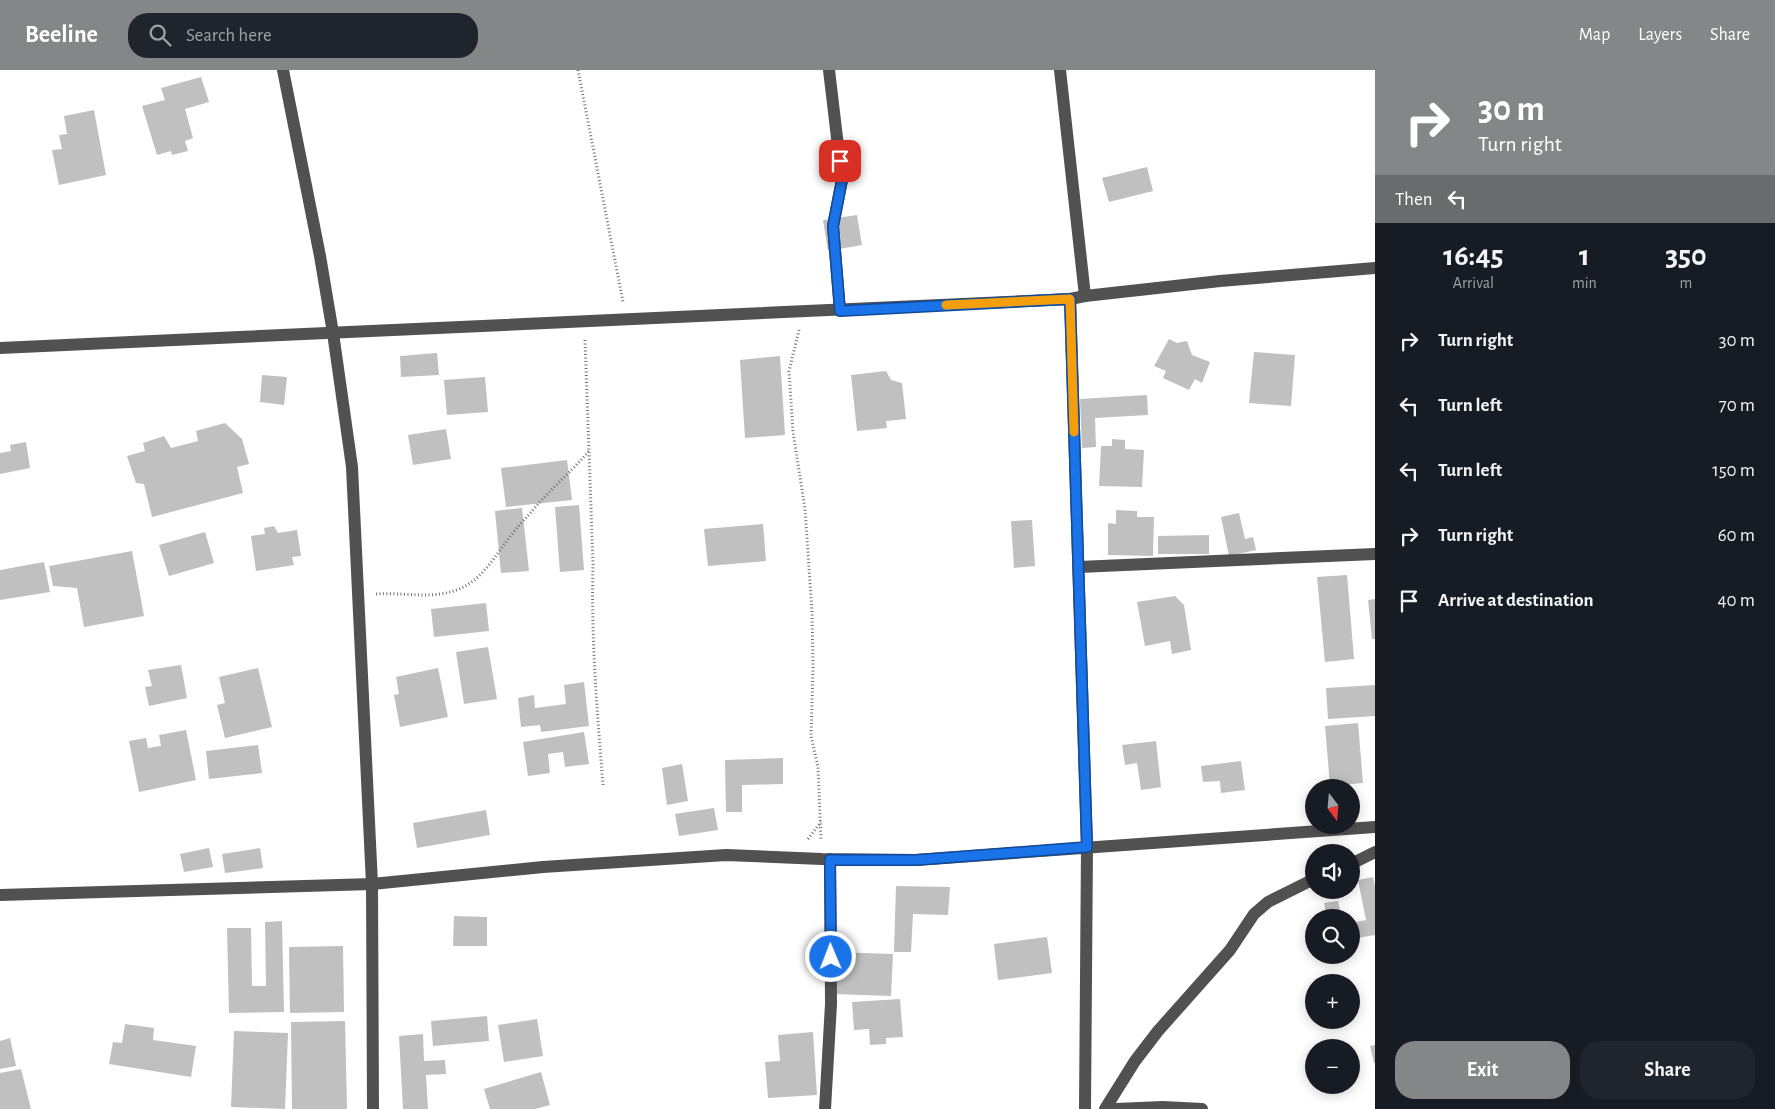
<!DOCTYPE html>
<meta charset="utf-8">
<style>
:root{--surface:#171b24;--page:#20242c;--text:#f1f3f6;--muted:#9ea1a6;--accent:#858687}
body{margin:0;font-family:"Alegreya Sans",sans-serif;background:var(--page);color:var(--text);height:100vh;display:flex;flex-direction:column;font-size:19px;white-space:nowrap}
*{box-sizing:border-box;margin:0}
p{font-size:16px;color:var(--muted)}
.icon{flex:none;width:28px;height:28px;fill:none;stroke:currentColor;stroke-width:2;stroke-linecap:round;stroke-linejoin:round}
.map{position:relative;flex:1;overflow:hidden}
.sheet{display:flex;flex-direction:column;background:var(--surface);width:400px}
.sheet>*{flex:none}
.banner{background:#858687;color:#fff;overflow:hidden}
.needle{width:32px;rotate:164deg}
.controls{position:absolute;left:1305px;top:709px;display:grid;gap:10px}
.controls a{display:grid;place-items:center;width:55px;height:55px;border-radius:50%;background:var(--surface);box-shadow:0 2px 12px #0003;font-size:25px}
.pin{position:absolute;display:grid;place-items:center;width:42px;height:42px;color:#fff;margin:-21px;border-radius:10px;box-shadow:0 2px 8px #0006}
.me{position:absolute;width:55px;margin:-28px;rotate:359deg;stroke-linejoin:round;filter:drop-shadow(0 0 4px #0008)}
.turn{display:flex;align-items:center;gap:18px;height:105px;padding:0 20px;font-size:22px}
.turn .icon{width:65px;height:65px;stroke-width:2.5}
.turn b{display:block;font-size:35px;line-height:42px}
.then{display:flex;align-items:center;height:48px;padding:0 20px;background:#0003;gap:10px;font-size:19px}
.eta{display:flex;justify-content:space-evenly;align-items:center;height:85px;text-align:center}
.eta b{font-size:30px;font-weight:700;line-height:35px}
.button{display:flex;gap:10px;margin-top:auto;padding:10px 20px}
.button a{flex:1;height:58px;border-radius:20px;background:var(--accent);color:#fff;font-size:20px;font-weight:700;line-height:58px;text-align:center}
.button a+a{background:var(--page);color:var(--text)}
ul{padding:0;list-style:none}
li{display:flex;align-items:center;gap:15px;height:65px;padding:0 20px}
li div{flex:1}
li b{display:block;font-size:19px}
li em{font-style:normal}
header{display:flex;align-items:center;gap:30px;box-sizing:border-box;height:70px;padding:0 25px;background:var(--accent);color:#fff}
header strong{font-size:24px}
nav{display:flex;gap:28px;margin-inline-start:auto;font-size:18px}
.search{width:350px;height:45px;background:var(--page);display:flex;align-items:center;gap:12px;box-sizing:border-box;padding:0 18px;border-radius:20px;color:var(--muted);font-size:19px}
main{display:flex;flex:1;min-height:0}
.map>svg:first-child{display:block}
.building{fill:#c0c0c0}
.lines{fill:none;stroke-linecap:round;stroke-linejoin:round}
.path{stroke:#737373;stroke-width:3;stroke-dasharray:1 2.5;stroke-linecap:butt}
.minor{stroke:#515151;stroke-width:12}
.route-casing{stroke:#114b97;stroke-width:12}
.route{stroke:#1a73e8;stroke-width:9}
.slow{stroke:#f59e0b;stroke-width:9}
</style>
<header>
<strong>Beeline</strong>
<div class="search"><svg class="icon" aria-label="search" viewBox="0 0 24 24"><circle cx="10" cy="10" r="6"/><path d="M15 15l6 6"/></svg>Search here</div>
<nav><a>Map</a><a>Layers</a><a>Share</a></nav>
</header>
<main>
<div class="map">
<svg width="1375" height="1039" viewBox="0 0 1375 1039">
<rect width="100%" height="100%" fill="#fff"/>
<!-- building -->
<g class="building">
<polygon points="201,7 209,32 185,39 193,68 185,71 188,81 172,85 171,81 157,85 142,36 165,30 161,18"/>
<polygon points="94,40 106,105 59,115 52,80 62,79 59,65 67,64 64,46"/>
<polygon points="1147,97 1153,121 1109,132 1102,108"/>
<polygon points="857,145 862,175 828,181 823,150"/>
<polygon points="1169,269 1177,273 1187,271 1192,285 1210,292 1202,313 1195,309 1189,320 1163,308 1166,301 1154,296"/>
<polygon points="1254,282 1295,285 1291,336 1249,333"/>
<polygon points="437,283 439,305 401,307 400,286"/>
<polygon points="780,286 785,365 745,368 740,290"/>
<polygon points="886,301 891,310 902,313 906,349 886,351 887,358 857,361 851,305"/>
<polygon points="262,305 287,307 284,335 260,332"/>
<polygon points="485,307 488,342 447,345 444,310"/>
<polygon points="1147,325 1148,345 1095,348 1096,377 1082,378 1080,329"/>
<polygon points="225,353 242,369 249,394 237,397 243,423 152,447 144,414 136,413 127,386 145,381 143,373 164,366 171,378 198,371 196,361"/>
<polygon points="446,359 451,389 413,395 408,365"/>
<polygon points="1112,369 1125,370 1125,379 1144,380 1142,417 1099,416 1101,376 1112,376"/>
<polygon points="26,372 30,398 0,404 0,383 11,381 10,375"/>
<polygon points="567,390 572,430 506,437 501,398"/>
<polygon points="579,435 584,500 560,502 555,437"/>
<polygon points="522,438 529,501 501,503 495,441"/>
<polygon points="1116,440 1137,441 1137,447 1154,447 1153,486 1108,485 1108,453 1116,454"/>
<polygon points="1239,443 1245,469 1253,467 1256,480 1229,486 1221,447"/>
<polygon points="1032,450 1035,496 1014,498 1011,451"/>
<polygon points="763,454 766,491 708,496 704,459"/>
<polygon points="274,456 278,463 297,460 301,486 292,487 294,495 256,501 251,466 265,464 264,458"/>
<polygon points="205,462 214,493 169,506 159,475"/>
<polygon points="1209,465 1209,484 1158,484 1158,466"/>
<polygon points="132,481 144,546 84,557 77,518 53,516 49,496"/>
<polygon points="44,492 50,522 0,530 0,500"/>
<polygon points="1347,505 1354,589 1325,592 1317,507"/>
<polygon points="1175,526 1184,535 1191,580 1172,584 1170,571 1145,576 1137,532"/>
<polygon points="1375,529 1375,569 1372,569 1368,530"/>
<polygon points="486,533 489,561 434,567 431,539"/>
<polygon points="488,577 497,629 464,634 456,582"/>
<polygon points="181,595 187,628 149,636 145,617 152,616 148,600"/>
<polygon points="258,598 272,657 225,668 217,635 225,633 219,607"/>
<polygon points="438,598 448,647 400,657 394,625 399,624 396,607"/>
<polygon points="584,612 589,656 541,662 540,655 521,657 518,628 534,625 535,638 566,634 564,615"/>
<polygon points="1375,615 1375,646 1328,649 1326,618"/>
<polygon points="1358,653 1363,713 1330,716 1325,656"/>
<polygon points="186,660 196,710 139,722 129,671 146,668 148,678 161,676 159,665"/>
<polygon points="584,662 589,694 565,697 563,682 548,684 550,703 528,706 523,672"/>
<polygon points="1156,671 1161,717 1141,720 1137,693 1125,695 1122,675"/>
<polygon points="258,675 262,703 209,709 206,681"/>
<polygon points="783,688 783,714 742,715 742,742 726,742 725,690"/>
<polygon points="1241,691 1245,720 1221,723 1220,711 1203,712 1201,696"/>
<polygon points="682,694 688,731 667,735 662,698"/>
<polygon points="714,738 718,760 679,766 675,744"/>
<polygon points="486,740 490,765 417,778 413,753"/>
<polygon points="209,778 213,797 184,802 180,784"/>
<polygon points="260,778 263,798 225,803 222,784"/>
<polygon points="1373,807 1375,816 1375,865 1351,869 1351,853 1366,850 1358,810"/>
<polygon points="896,816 950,817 948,845 913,844 911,882 894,882"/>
<polygon points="1338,831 1342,848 1327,848 1324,833"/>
<polygon points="454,846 487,847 487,876 453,876"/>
<polygon points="282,851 284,942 229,943 227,858 251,858 252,916 266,916 265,852"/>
<polygon points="1047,867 1052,903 998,910 994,874"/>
<polygon points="343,876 344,942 290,943 289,877"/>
<polygon points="835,882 893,884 891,926 833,924"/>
<polygon points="900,929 903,967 886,968 886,974 870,975 869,959 854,960 852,932"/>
<polygon points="487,946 489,971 433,976 431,951"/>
<polygon points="537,949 543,986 504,992 498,955"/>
<polygon points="345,951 347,1039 292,1039 291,952"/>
<polygon points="125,954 154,958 153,970 196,976 191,1007 109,994 113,972 122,973"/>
<polygon points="234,961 288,963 285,1039 231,1037"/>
<polygon points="813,962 817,1025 768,1028 765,992 780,991 778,965"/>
<polygon points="423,964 424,991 445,990 446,1004 426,1005 428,1039 403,1039 399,966"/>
<polygon points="10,968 16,996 0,999 0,971"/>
<polygon points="1375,975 1375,993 1374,993 1370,976"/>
<polygon points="21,999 31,1039 0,1039 0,1003"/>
<polygon points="541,1002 550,1035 535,1039 490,1039 484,1019"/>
</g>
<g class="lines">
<!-- path -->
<g class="path">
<polyline points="578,0 623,232"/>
<polyline points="799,260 789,301 793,362 805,439 812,542 813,598 811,666 818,697 821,770"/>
<path d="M585 270 593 494C591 568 597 641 603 715"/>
<path d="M376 524C403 522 434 530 459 519 482 510 495 486 509 468 518 456 529 445 539 433 555 415 573 400 589 381"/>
<polyline points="808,769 821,752"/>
</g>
<!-- minor -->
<g class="minor">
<polyline points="283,0 320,186 333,263 352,397 372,814 373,1039"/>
<polyline points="829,0 842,110 833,156 840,241"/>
<polyline points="1060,0 1085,226"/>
<polyline points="1070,229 1087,777 1085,1039"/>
<polyline points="0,278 1070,229 1085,226 1220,211 1375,198"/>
<polyline points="1079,497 1375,484"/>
<polyline points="1351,794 1375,782"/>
<polyline points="0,825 372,814 543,797 726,785 822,789 916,790 1375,757"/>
<polyline points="825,1039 831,934 830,789"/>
<polyline points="1105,1039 1135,991 1158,961 1230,880 1254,844 1268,832 1314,809"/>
<polyline points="1116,1039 1163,1037 1202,1039"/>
</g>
</g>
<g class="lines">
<defs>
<polyline id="route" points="831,887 830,790 916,790 1087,777 1070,229 840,241 833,156 842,110 840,91"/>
</defs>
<!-- route casing -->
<use href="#route" class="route-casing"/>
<!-- route -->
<use href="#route" class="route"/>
<!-- slow -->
<polyline class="slow" points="946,235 1070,229 1074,362"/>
</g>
</svg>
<div class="controls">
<a><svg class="needle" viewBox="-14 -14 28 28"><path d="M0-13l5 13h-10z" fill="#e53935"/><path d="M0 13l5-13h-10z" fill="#9ea1a6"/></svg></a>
<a><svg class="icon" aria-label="sound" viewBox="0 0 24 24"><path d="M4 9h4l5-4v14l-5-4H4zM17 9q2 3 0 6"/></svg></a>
<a><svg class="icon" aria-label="search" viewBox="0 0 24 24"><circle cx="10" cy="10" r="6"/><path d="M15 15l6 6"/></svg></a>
<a>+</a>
<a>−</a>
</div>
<div class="pin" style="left:840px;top:91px;background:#d93025"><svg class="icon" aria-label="arrive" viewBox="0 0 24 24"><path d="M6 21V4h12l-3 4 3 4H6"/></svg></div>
<svg class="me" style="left:831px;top:887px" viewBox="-20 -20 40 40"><circle r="17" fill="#1a73e8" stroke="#fff" stroke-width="3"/><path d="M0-11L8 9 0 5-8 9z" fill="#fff"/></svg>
</div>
<section class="sheet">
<div class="banner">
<div class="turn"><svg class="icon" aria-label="right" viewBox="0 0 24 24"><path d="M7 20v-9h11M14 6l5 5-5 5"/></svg><div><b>30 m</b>Turn right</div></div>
<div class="then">Then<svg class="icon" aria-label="left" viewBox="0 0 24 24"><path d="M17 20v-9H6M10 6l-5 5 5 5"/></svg></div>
</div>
<div class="eta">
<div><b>16:45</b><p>Arrival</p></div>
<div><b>1</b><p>min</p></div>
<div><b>350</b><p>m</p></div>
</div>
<ul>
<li><svg class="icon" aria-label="right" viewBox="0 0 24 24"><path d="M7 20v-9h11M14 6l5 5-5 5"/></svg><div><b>Turn right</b></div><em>30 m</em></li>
<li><svg class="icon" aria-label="left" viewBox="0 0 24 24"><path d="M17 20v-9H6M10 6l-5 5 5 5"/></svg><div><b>Turn left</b></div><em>70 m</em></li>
<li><svg class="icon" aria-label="left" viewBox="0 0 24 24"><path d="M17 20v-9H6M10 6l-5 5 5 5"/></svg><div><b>Turn left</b></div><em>150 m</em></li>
<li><svg class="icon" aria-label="right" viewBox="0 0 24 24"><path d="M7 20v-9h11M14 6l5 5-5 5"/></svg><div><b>Turn right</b></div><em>60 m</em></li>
<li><svg class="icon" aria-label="arrive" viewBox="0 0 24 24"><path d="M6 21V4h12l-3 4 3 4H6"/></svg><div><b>Arrive at destination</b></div><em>40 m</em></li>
</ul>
<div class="button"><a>Exit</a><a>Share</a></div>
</section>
</main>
